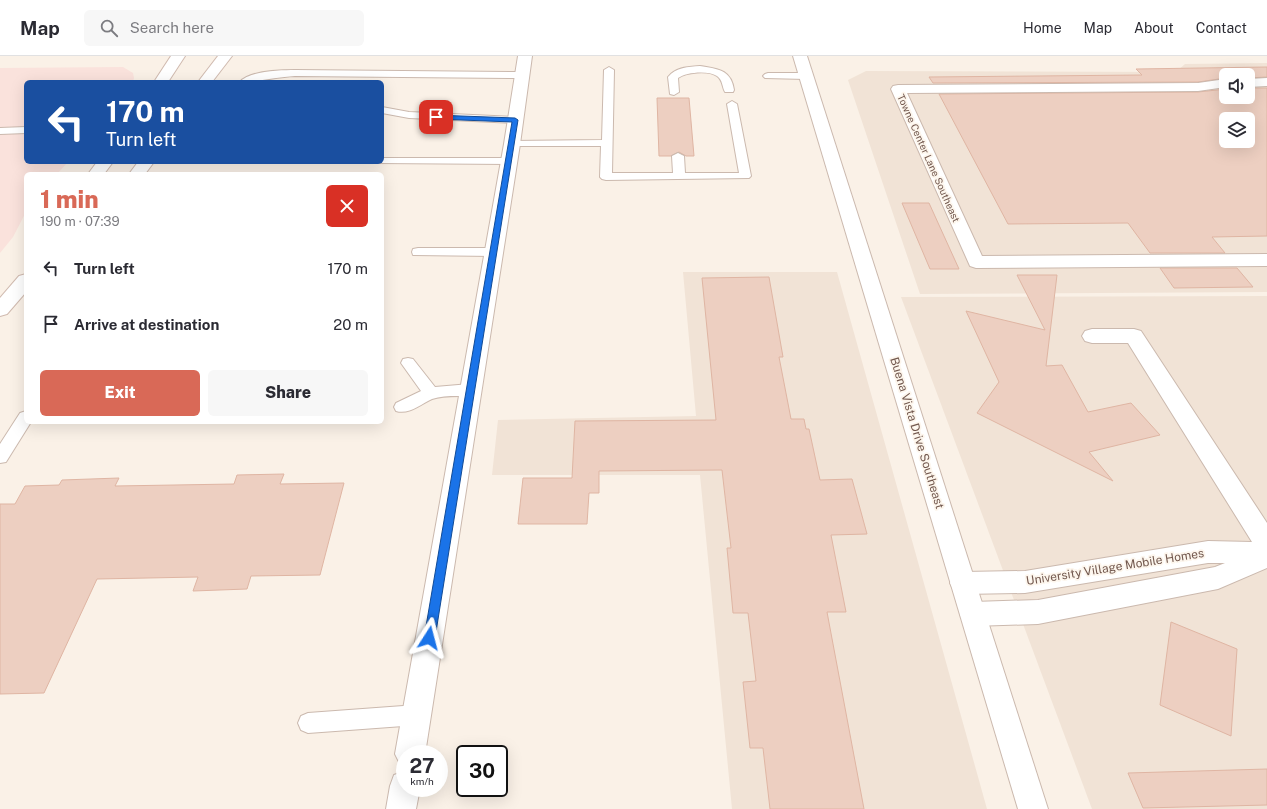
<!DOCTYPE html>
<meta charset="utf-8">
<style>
:root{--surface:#fff;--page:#f7f7f7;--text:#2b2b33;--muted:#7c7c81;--line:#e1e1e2;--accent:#d96957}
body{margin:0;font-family:"Public Sans",sans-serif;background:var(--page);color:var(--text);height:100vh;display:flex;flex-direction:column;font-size:15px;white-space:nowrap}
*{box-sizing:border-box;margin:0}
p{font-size:13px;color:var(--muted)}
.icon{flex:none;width:22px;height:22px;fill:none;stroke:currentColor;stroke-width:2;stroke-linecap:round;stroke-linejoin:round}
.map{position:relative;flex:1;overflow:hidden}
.drawer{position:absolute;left:24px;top:116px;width:360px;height:252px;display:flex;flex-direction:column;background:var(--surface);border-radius:6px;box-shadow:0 4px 16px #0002}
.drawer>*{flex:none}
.top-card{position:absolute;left:24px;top:24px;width:360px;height:84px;border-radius:6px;box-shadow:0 4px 16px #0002;background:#1a4fa0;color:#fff;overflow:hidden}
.fabs{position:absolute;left:1219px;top:12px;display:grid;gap:8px}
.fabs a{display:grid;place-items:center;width:36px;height:36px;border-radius:6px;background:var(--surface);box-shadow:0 4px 16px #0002;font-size:20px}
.speed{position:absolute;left:396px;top:689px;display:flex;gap:8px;font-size:20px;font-weight:700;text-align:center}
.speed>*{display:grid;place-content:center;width:52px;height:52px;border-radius:50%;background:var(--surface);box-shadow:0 4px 16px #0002;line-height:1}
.speed small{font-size:10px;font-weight:400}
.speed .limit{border:2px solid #111;border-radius:6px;background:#fff;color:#111}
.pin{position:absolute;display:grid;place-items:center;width:34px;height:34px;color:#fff;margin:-17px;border-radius:8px;box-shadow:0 2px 6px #0006}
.me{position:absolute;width:44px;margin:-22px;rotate:9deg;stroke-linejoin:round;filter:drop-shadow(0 0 3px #0008)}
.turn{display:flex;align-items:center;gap:14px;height:84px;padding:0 16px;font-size:18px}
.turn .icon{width:52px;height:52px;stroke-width:2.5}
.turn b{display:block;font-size:28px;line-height:34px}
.round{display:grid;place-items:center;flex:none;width:42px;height:42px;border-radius:6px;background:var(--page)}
.headline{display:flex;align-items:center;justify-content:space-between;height:68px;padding:0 16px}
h1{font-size:24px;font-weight:800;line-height:30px;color:var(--accent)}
.button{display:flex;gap:8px;margin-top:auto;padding:8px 16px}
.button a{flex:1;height:46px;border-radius:6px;background:var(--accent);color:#fff;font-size:16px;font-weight:800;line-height:46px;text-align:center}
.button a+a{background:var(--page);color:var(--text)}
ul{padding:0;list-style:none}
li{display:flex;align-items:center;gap:12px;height:56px;padding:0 16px}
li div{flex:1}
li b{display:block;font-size:15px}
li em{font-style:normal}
header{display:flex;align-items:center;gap:24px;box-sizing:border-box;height:56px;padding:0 20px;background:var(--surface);border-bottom:1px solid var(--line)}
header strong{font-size:19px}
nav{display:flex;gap:22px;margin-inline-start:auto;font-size:14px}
.search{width:280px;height:36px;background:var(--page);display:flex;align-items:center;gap:10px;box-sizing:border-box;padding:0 14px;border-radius:6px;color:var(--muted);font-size:15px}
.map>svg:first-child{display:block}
.residential{fill:#f1e3d6;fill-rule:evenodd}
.commercial{fill:#fae2dc}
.building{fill:#edcfc1;stroke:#dfb5a3;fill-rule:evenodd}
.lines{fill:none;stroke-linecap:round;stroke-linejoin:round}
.service-casing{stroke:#cbb9ae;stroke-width:2}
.minor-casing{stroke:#cbb9ae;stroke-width:2}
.tertiary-casing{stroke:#cbb9ae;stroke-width:2}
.secondary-casing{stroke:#d0baaf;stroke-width:2}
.service{fill:#fff;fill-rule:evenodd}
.minor{fill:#fff;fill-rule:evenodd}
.tertiary{fill:#fff;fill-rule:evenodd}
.secondary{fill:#fff;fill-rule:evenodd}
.route{fill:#1a73e8;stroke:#114b97}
.labels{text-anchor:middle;stroke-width:3.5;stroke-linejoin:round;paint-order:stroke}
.far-street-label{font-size:10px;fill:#72584e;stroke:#fdf6ed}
.street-label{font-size:12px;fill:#72584e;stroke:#fdf6ed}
</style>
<header>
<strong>Map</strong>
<div class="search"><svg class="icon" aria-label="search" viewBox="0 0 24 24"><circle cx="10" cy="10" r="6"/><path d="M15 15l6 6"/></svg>Search here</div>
<nav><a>Home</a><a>Map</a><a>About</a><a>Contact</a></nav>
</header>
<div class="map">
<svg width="1267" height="753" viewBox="0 0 1267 753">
<rect width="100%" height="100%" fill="#faf1e7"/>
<!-- residential -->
<g class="residential">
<path d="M1267 7V236L920 238 848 24 866 15 1176 16 1185 8ZM1226 19H1248V41H1226ZM1226 63H1248V85H1226Z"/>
<polygon points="683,216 837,216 987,753 732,753 700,419 492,419 498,364 696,360"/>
<polygon points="1267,240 1267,753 1092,753 901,241"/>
</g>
<!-- commercial -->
<polygon class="commercial" points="123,11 133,17 134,22 133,26 26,26 26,106 68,106 57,118 26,118 26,156 13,181 0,197 0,12"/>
<!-- building -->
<g class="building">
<polygon points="1267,11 1267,21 1248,22 1248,19 1226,19 1226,22 1198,26 933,27 929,21 1142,19 1136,13"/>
<path d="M1248 32H1267V180L1212 181 1225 197H1150L1128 167 1008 168 939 38 1198 36 1226 33V41H1248ZM1226 63H1248V85H1226Z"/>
<polygon points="657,42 689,42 694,100 686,100 679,96 671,100 659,100"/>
<polygon points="902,147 929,147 959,213 930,213"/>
<polygon points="1160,212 1237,212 1253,231 1174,232"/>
<polygon points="1017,219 1057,219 1046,310 1062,309 1088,356 1131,347 1160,379 1089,396 1113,425 977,357 999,326 966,255 1045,274"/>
<polygon points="769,221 783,301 779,301 791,363 804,363 806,373 809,373 820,424 852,423 867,478 831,479 846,556 827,556 864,753 770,753 763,692 750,692 743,626 756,625 748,557 733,557 727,492 731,492 722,414 599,415 599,437 589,437 587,468 518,468 523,422 572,422 575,365 716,364 702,222"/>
<polygon points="284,418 280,428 344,427 320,519 251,520 247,533 193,535 198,521 97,523 44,637 0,638 0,448 15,448 25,430 59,429 62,424 119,422 115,430 234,428 237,419"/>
<polygon points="1171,566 1237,593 1231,680 1160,649"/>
<polygon points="1267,713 1267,749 1143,752 1128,717"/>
</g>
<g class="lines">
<defs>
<g id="service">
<path d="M700 10C717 13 731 13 734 34L733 36H725C722 31 723 24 717 20 708 14 686 16 678 22L679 36 674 39 670 38 668 21C676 11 688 11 700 10Z"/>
<polygon points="609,11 614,14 612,117 673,117 672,100 678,97 684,100 685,117 739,117 727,48 732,45 737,48 751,120 749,122 606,124 602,123 600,121 601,90 508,90 506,88 508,86 512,85 602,84 604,14"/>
<path d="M295 14 522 16 527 19 522 22 295 20C276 21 258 26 240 26 249 15 281 14 295 14Z"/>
<polygon points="768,17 806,17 811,20 806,23 765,22 763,20 765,18"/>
<polygon points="382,51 409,56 515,61 520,64 515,67 409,62 382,57"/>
<polygon points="26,71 26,77 0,78 0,72"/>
<polygon points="382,102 509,102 513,103 515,105 513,107 509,108 378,107 377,106 382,106"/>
<polygon points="418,192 493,192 498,193 499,196 498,199 493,200 413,199 412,196 413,193"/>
<path d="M408 302 413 303 435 331 470 328 475 330 478 334 475 338 470 340C458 340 443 339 432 343 421 348 409 359 396 355L394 351 396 347 421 335 401 307 403 303Z"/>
<polygon points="26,355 26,366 31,366 6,406 0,407 0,388 20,357"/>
<polygon points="417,649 424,652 427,659 424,666 417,669 308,677 301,674 298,667 301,660 308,657"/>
</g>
<g id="minor">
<polygon points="518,0 532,0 520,88 425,698 405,698 405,711 400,708 395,698 504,88"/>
<polygon points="1267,22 1267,30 1248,31 1248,23"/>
<polygon points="1226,23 1226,31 1198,35 907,37 982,200 1267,198 1267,210 976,212 970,210 891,33 893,30 898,29 1198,27"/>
<polygon points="1092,273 1134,273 1141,275 1267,467 1267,512 1218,533 1038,568 973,570 964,567 960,558 964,549 973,546 1038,544 1215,511 1225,507 1208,507 1025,537 963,538 954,535 950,527 954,519 963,516 1025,515 1208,485 1252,486 1128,287 1092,287 1085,285 1082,280 1085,275"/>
<polygon points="405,715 405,732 420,732 416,753 386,753 390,730 394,719"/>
</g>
<polygon id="tertiary" points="793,0 807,0 1048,753 1018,753"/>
<g id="secondary">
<polygon points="171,0 185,0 168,26 154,26"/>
<polygon points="218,0 232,0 212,26 198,26"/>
<polygon points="97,106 113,106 104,118 88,118"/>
<polygon points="138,106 154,106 145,118 129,118"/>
<polygon points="26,218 26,236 7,258 0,260 0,242 19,220"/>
</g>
</defs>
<!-- service casing -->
<use href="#service" class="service-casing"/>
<!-- minor casing -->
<use href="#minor" class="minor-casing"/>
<!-- tertiary casing -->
<use href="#tertiary" class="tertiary-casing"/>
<!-- secondary casing -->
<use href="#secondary" class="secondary-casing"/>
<!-- service -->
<use href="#service" class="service"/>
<!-- minor -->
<use href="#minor" class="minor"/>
<!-- tertiary -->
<use href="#tertiary" class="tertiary"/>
<!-- secondary -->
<use href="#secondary" class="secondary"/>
</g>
<!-- route -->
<polygon class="route" points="434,59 515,62 518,64 435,582 433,585 429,587 425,585 424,582 512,66 436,63 433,61"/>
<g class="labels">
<!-- far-street labels -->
<g class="far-street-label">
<text transform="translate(929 102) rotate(66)" y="4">Towne Center Lane Southeast</text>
</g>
<!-- street labels -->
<g class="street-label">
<text transform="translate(917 377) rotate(73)" y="4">Buena Vista Drive Southeast</text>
<text transform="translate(1115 511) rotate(-9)" y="4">University Village Mobile Homes</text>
</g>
</g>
</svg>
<div class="fabs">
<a><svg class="icon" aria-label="sound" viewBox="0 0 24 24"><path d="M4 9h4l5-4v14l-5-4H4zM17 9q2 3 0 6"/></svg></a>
<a><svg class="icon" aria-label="layers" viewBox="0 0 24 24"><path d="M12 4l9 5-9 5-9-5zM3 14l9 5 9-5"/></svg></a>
</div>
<div class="speed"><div>27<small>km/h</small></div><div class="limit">30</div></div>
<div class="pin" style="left:436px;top:61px;background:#d93025"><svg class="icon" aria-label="arrive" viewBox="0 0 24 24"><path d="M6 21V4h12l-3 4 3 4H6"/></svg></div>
<svg class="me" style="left:429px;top:582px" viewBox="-20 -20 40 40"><path d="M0-17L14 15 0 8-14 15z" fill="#1a73e8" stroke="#fff" stroke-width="4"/></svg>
<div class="top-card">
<div class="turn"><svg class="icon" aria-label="left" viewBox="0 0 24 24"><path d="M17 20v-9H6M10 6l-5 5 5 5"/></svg><div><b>170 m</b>Turn left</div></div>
</div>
<section class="drawer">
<div class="headline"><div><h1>1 min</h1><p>190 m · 07:39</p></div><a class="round" style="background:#d93025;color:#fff"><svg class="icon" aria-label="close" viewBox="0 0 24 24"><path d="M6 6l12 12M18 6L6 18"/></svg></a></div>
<ul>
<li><svg class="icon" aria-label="left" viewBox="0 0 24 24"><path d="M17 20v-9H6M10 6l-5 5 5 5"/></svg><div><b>Turn left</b></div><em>170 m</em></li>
<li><svg class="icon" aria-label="arrive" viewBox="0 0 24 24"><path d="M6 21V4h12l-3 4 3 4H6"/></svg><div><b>Arrive at destination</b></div><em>20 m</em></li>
</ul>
<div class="button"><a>Exit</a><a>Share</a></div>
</section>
</div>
